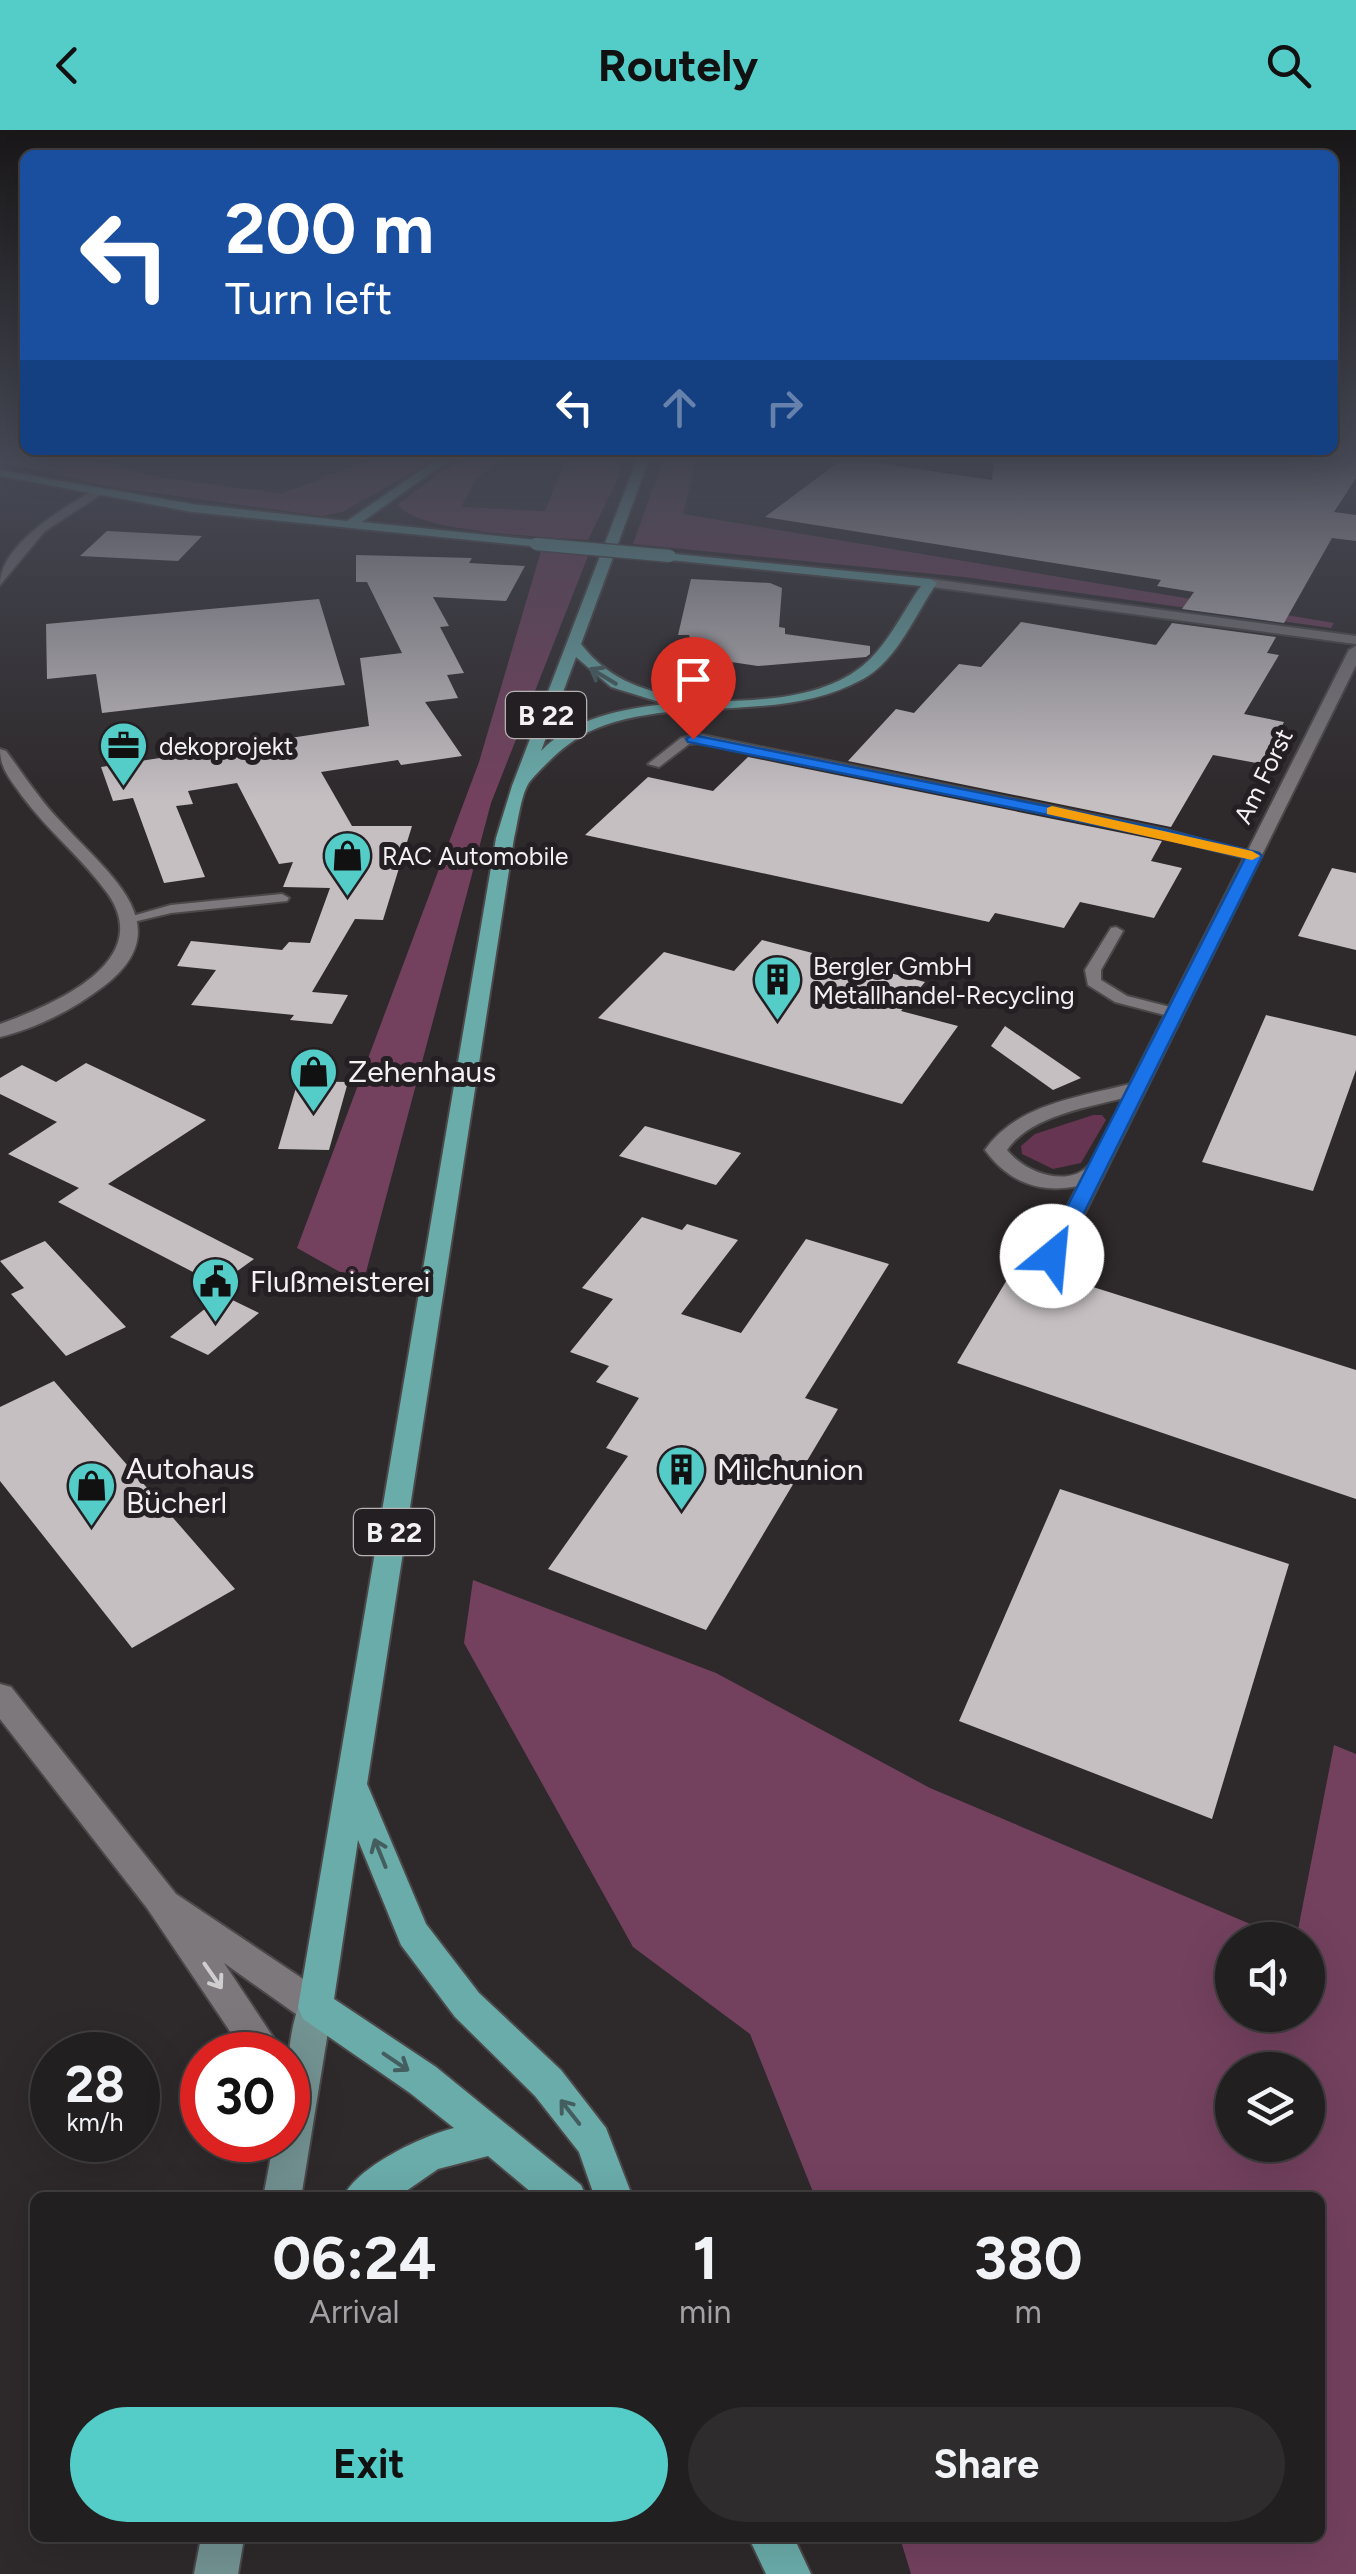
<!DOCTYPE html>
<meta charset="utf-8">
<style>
:root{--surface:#221f20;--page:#2e2c2d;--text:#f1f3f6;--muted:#a2a2a5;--line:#3f3d3e;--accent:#54cdc8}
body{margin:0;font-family:Figtree,sans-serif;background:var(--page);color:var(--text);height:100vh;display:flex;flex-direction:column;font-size:38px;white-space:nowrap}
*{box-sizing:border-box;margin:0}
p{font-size:32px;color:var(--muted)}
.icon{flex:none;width:55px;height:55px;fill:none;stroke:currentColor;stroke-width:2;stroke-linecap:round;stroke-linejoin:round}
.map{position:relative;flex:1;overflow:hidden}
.side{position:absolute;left:30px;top:2062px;width:1295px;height:350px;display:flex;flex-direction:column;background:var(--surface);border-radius:15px;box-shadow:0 10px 40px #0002,0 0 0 2px var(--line)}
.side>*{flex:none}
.top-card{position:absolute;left:20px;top:20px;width:1318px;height:305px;border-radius:15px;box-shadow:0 10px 40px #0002,0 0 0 2px var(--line);background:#1a4fa0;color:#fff;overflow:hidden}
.buttons{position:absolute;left:1215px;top:1792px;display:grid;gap:20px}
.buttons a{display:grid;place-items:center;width:110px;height:110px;border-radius:50%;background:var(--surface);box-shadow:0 10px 40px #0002,0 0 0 2px var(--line);font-size:50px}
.speed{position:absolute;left:30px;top:1902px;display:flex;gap:20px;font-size:50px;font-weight:700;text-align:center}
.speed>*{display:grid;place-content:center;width:130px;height:130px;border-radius:50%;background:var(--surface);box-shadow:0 10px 40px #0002,0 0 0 2px var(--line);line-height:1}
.speed small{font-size:25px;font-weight:400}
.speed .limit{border:15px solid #d22;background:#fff;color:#111}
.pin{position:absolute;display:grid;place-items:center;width:85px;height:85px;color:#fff;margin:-102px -42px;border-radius:50% 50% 50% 0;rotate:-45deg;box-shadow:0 0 10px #0007}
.pin .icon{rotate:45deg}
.me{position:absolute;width:110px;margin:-55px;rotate:28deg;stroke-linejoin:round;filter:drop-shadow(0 0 8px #0008)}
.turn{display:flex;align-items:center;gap:35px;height:210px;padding:0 40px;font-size:45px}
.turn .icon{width:130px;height:130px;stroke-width:2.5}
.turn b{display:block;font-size:70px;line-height:85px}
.lanes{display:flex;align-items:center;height:95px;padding:0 40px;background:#0003;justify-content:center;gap:50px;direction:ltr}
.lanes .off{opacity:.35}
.eta{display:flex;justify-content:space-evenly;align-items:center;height:170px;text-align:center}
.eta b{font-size:60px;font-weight:700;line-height:70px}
.action{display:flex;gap:20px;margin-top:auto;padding:20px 40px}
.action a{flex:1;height:115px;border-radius:60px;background:var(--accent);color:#111;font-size:40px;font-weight:700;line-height:115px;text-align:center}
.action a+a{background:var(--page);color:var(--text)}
header{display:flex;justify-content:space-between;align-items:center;height:130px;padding:0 40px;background:var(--accent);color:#111;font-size:45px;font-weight:700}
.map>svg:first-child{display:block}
.green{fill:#653551}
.forest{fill:#73415e;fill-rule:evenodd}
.building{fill:#c5bfc2}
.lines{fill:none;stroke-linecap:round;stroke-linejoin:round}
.service-casing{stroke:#4b4849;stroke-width:4}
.minor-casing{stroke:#4b4849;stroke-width:4}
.secondary-casing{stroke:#4b4849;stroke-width:4}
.primary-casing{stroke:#4b4849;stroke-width:4}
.service{fill:#7d787b;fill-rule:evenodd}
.minor{fill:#7d787b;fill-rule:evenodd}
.secondary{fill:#739292;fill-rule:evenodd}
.primary{fill:#6aacaa;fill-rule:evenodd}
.primary-bridge-casing{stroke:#4b4849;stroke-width:15;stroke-linecap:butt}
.primary-bridge{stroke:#6aacaa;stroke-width:12}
.oneway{stroke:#445e5f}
.oneway2{stroke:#d0cdce}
.route{fill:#1a73e8;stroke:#114b97;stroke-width:2.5}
.slow{fill:#f59e0b}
.labels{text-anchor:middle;stroke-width:10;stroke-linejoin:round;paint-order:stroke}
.far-poi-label{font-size:25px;fill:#f4f1f2;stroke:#241f22;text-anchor:start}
.far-street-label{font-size:25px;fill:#f4f1f2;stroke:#241f22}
.shield{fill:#241f22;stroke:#b6b2b4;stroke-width:2.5}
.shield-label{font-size:28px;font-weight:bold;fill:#f4f1f2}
.poi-label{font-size:30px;fill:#f4f1f2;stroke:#241f22;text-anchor:start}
</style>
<header><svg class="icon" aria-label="back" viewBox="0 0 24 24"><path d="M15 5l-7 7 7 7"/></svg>Routely<svg class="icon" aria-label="search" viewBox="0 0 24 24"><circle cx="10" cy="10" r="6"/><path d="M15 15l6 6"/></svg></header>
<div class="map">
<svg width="1356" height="2444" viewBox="0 0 1356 2444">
<rect width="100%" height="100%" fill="#2e292b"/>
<!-- green -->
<polygon class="green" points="1093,985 1102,985 1106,990 1081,1033 1053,1039 1022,1024 1021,1016 1035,1004"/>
<!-- forest -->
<g class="forest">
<polygon points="78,327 123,336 145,345 282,364 376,327 440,327 342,382 322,386 111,357 0,332 0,328"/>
<path d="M462 327H505L476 349 461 377 545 381 567 327H615L620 333 618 348 588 410C552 407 413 403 398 374Z"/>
<polygon points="664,327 697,327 683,384 1334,493 1331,498 964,447 633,414"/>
<polygon points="541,421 588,426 491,673 365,1146 340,1142 297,1118 479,632"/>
<path d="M473 1450 716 1543 930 1658 1288 1810H1232V1885H1308V1810H1296L1334 1615 1356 1624V2444H911L900 2408H1320V2068L815 2067 750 1904 633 1817 464 1513ZM1308 1940V2015H1232V1940Z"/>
</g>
<!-- building -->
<g class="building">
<polygon points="844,328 992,350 994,328 1356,328 1356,348 1334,382 1356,385 1356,411 1332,408 1284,493 1182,479 1194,462 1157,456 1161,450 765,387"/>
<polygon points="107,401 202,406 178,431 80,426"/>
<polygon points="356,425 472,428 469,433 525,436 506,471 433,467 449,496 440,497 464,543 447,545 458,568 425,572 462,626 401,635 398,630 321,642 352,696 412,696 383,790 355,789 312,862 348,865 332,894 290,890 294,885 191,875 216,840 177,836 191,811 282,820 289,812 310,813 330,758 283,757 293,732 279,734 237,653 188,661 193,674 176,676 205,747 164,753 133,668 113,671 101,637 369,596 360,528 402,523 367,452 356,452"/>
<polygon points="691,449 770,453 782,458 779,497 785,498 785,504 870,516 870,524 866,527 758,536 704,528 694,519 689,505 678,505"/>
<polygon points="319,469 345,555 102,583 96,544 47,549 46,494"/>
<polygon points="1021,492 1156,515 1172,493 1276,507 1267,523 1279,525 1244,584 1284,592 1262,634 1213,625 1171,697 848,631 896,579 914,583 959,534 981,537"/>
<polygon points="748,627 1162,711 1151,731 1182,738 1154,788 1080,772 1064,798 995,783 989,792 585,705 648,647 713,661"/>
<polygon points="1332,738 1356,743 1356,820 1298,806"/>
<polygon points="762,810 925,852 901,881 958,896 902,974 598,888 664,822 734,841"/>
<polygon points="1266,885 1356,906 1356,940 1313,1061 1202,1032"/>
<polygon points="1005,896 1081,948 1053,960 991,916"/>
<polygon points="86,933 206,990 108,1054 254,1129 218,1155 58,1072 79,1058 8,1024 57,992 0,964 0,948 22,935 56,952"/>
<polygon points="298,951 348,952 329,1020 278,1019"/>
<polygon points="645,996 741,1023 716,1055 619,1026"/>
<polygon points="642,1087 682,1100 687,1094 738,1110 681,1184 741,1203 806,1109 889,1134 805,1268 838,1279 706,1500 548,1439 628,1326 606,1318 639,1268 596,1252 609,1236 570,1222 613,1169 582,1158"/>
<polygon points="45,1111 126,1197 66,1226 11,1164 24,1158 0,1131"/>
<polygon points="1017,1133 1356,1240 1356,1369 957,1233"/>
<polygon points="222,1165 259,1183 208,1225 170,1207"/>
<polygon points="54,1251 235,1459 132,1518 0,1351 0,1277"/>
<polygon points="1060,1359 1289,1434 1212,1689 959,1591"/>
</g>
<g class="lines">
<defs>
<g id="service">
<polygon points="702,605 1166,700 1261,726 1254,730 1166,708 702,613 689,614 659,637 648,634 681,608"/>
<polygon points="282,764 289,768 287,771 171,783 129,793 122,789 171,775"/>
<polygon points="1116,797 1123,801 1101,840 1101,850 1127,866 1182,880 1182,886 1176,888 1115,872 1088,855 1085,840 1111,798"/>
</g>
<g id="minor">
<path d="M93 360 103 363 45 401 0 455C0 414 62 380 93 360Z"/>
<polygon points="930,449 1356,506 1356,514 925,456 925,450"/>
<path d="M1356 516V535L1061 1131H1045L1041 1126 1078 1056C1040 1064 1008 1052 985 1020 1017 974 1079 967 1130 954L1349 520ZM1123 968C1113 988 1105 1015 1091 1033 1069 1060 1024 1042 1007 1020 1030 986 1086 978 1123 968Z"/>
<path d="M0 619 6 621C24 645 41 672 63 694 107 743 182 796 104 856 74 879 37 898 0 907V894C50 876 156 833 108 764 83 729 48 701 22 666 11 650 0 639 0 619Z"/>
<polygon points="0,1554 11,1557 176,1764 327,1865 332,1877 327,1889 315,1894 303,1889 224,1833 285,1925 246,1925 147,1778 0,1589"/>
</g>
<g id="secondary">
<path d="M315 1860 327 1865 332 1877 301 2068H263L274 2010H288C288 1962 283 1910 303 1865Z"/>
<polygon points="201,2408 244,2408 238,2444 194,2444"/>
</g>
<g id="primary">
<polygon points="440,327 453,327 362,392 536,410 540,411 540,417 192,382 0,346 0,340 192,374 347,391"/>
<path d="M638 327H650L581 514C607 548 639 559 679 568L680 573C739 570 820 575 867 532 890 511 903 481 921 456L670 430 665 429V423L930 449 937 453C915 484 898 530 863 549 780 595 681 564 595 599 570 609 548 631 531 650 521 661 518 693 514 708L367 1654 426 1794 479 1863 561 1940 606 1998 633 2068H595L579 2022 535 1966 455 1887 401 1815 358 1710 334 1869 436 1937 581 2055 587 2068H538L488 2026 438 2039 396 2068H343C356 2037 422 2006 454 1998L410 1963 303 1889 298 1877 496 708 512 656ZM576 527 611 557 666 574C622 579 573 588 541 621Z"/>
<polygon points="749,2408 794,2408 811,2444 766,2444"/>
</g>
</defs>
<!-- service casing -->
<use href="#service" class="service-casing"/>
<!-- minor casing -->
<use href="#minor" class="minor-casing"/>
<!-- secondary casing -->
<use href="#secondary" class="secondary-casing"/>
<!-- primary casing -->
<use href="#primary" class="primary-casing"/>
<!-- service -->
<use href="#service" class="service"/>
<!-- minor -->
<use href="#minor" class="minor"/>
<!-- secondary -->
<use href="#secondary" class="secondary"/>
<!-- primary -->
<use href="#primary" class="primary"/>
<defs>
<polyline id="primary-bridge" points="536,414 670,426"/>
</defs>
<!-- primary-bridge casing -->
<use href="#primary-bridge" class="primary-bridge-casing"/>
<!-- primary-bridge -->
<use href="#primary-bridge" class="primary-bridge"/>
</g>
<!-- one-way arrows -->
<defs><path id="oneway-shaft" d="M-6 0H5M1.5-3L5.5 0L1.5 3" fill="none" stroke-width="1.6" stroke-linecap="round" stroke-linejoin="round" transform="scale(2.5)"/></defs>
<g class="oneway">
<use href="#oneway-shaft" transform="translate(603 546) rotate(-149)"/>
<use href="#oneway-shaft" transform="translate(380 1723) rotate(-112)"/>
<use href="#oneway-shaft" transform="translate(396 1932) rotate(34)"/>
<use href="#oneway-shaft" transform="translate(570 1982) rotate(-128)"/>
</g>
<use class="oneway2" href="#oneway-shaft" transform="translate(213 1846) rotate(55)"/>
<!-- sky -->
<linearGradient id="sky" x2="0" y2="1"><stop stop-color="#191718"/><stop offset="0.49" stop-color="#464955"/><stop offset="1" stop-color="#464955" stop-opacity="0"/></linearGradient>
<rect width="1356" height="670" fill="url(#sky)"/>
<!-- route -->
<polygon class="route" points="693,605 1166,700 1259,723 1262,726 1060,1131 1045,1131 1042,1126 1245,728 1166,709 688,612 686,609"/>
<!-- slow -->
<polygon class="slow" points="1052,676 1252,721 1260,726 1252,730 1047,684 1047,678"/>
<!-- icons -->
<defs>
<symbol id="office-pin" viewBox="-11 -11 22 30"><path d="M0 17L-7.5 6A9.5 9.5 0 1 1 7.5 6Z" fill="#54cdc8" stroke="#241f22"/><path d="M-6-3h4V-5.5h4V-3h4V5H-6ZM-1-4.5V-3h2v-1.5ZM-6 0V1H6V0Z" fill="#111"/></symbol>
<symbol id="shop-pin" viewBox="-11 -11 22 30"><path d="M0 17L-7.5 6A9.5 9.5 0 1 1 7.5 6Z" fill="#54cdc8" stroke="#241f22"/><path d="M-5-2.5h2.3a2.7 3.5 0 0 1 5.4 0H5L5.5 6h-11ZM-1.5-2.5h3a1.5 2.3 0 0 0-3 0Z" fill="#111"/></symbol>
<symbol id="building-pin" viewBox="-11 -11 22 30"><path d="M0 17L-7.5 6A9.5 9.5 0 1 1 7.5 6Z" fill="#54cdc8" stroke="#241f22"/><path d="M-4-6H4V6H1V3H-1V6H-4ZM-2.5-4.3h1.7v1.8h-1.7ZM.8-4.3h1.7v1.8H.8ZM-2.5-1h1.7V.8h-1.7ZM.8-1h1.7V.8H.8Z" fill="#111"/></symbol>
<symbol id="civic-pin" viewBox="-11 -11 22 30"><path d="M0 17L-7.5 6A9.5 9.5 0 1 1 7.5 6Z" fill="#54cdc8" stroke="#241f22"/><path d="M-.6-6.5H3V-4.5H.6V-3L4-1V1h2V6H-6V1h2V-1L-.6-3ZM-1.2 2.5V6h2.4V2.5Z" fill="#111"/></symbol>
</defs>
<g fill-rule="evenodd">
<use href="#office-pin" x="96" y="588" width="55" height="75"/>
<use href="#shop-pin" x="320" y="698" width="55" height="75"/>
<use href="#building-pin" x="750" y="822" width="55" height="75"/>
<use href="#shop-pin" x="286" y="914" width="55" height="75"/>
<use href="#civic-pin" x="188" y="1124" width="55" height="75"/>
<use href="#building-pin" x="654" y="1312" width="55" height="75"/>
<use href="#shop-pin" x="64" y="1328" width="55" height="75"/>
</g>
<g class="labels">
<!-- far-poi labels -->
<g class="far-poi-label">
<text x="159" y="625">dekoprojekt</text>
<text x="382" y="735">RAC Automobile</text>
<text x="813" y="845">Bergler GmbH<tspan x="813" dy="29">Metallhandel-Recycling</tspan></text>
</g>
<!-- far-street labels -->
<g class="far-street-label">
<text transform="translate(1263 646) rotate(-64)" y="9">Am Forst</text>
</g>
<!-- shield labels -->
<g class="shield">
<rect x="506" y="562" width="80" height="46" rx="8"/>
<rect x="354" y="1379" width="80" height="46" rx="8"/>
</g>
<g class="shield-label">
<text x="546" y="595">B 22</text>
<text x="394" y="1412">B 22</text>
</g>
<!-- poi labels -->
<g class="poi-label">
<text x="348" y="952">Zehenhaus</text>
<text x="250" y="1162">Flußmeisterei</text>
<text x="126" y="1349">Autohaus<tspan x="126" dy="34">Bücherl</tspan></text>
<text x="717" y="1350">Milchunion</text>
</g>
</g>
</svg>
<div class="buttons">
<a><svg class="icon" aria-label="sound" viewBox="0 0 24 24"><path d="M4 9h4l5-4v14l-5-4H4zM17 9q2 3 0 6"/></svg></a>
<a><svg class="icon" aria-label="layers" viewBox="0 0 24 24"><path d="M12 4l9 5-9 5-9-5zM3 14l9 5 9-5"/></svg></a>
</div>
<div class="speed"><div>28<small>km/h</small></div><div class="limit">30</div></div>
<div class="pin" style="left:693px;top:609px;background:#d93025"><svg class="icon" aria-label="arrive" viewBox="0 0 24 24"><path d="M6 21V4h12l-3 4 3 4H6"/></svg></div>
<svg class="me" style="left:1052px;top:1126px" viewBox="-20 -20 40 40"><circle r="19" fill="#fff"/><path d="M0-13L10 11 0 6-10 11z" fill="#1a73e8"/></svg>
<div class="top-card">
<div class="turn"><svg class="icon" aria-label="left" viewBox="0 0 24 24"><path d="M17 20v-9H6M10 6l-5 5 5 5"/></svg><div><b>200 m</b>Turn left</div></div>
<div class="lanes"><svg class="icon" aria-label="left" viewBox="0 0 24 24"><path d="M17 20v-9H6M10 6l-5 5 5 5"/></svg><svg class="icon off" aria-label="ahead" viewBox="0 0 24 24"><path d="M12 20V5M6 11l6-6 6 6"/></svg><svg class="icon off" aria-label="right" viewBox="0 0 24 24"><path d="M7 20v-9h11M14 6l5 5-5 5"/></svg></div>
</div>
<section class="side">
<div class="eta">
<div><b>06:24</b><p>Arrival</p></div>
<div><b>1</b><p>min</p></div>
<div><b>380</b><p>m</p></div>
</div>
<div class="action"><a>Exit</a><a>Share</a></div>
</section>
</div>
